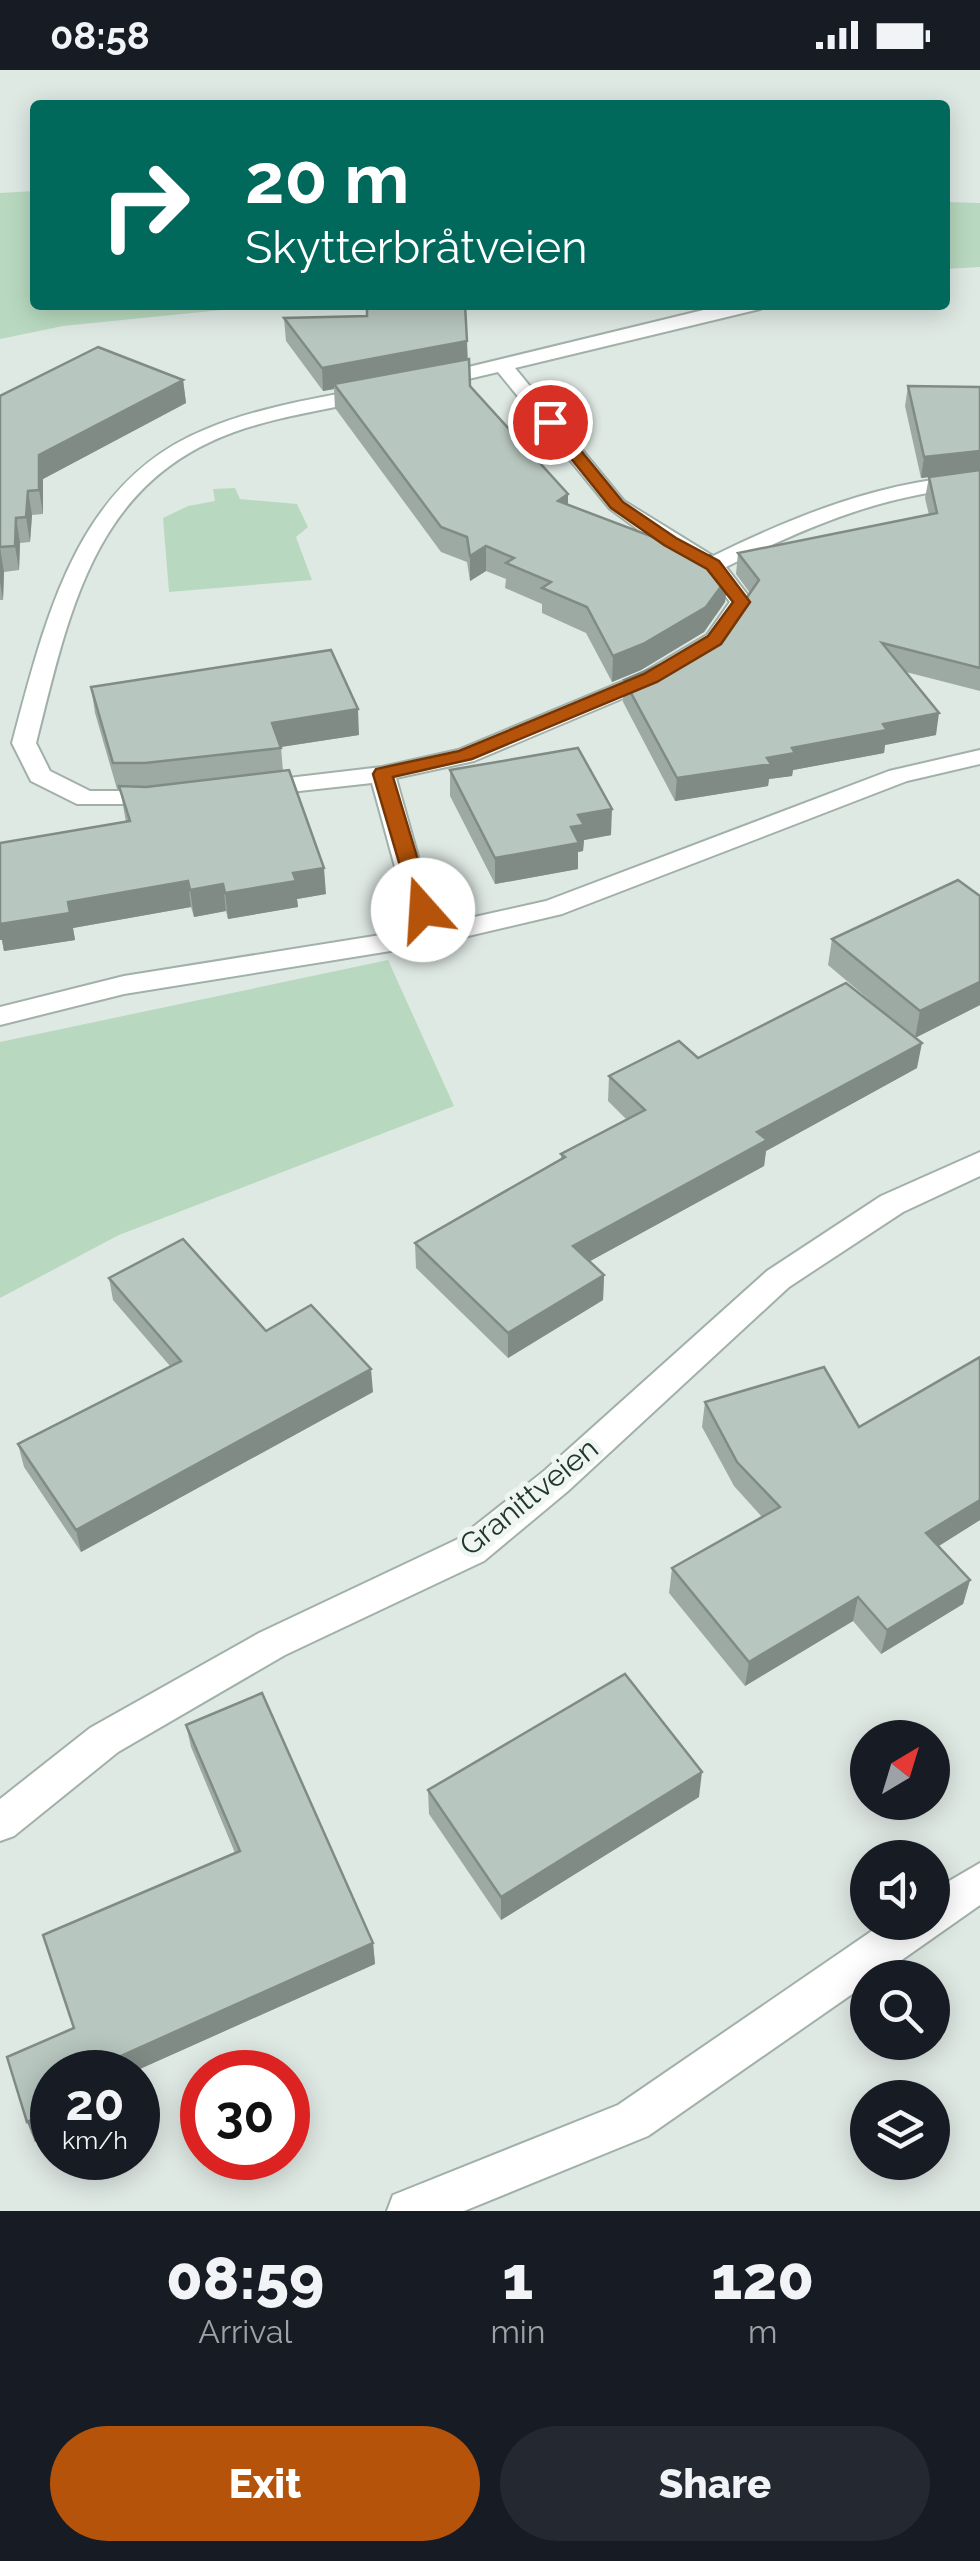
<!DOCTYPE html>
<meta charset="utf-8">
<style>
:root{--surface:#171b24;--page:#242831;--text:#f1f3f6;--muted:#9ea1a6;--accent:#b45309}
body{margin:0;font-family:Raleway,sans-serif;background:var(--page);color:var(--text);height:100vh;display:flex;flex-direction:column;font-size:38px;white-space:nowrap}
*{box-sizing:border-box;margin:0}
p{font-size:32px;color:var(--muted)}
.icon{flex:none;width:55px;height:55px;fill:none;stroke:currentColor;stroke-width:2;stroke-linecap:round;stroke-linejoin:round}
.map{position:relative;height:2141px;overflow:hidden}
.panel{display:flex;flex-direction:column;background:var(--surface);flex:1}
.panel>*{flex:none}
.hud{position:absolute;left:30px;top:30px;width:920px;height:210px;border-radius:10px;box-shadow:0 5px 25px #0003;background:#00695c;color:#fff;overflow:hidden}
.needle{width:65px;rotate:38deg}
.fabs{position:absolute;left:850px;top:1650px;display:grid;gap:20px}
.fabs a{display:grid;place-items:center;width:100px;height:100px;border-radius:50%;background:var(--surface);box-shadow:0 5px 25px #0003;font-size:50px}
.speed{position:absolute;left:30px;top:1980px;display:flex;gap:20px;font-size:50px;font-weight:700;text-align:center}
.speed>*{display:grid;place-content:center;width:130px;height:130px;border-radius:50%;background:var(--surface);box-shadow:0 5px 25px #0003;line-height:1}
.speed small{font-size:25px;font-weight:400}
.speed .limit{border:15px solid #d22;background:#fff;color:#111}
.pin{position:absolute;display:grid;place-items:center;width:85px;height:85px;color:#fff;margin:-42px;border:5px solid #fff;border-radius:50%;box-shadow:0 2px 10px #0007}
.me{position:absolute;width:110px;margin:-55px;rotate:341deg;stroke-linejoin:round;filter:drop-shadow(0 0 8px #0008)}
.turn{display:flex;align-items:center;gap:35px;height:210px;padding:0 50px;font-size:45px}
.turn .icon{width:130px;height:130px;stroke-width:2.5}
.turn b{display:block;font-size:70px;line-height:85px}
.eta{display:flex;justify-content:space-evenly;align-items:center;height:170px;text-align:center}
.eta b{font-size:60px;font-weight:800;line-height:70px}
.cta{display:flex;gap:20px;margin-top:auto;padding:20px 50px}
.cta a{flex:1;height:115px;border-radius:60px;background:var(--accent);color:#fff;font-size:40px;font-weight:800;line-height:115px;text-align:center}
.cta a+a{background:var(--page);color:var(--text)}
.status{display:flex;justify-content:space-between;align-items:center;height:70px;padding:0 50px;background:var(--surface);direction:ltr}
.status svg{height:28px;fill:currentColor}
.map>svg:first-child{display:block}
.green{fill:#b8d9bf}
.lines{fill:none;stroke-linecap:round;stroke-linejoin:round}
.minor-casing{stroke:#a2b0aa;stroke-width:4}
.minor{fill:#fff;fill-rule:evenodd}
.wall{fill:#9daaa4}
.shaded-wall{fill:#808b86}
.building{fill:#b7c6bf;stroke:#808b86;stroke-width:2.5}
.route{fill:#b45309;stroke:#753606;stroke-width:2.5}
.labels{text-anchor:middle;stroke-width:10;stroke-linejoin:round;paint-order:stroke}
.street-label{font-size:30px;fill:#213730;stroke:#eff6f2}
</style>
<div class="status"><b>08:58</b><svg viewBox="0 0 49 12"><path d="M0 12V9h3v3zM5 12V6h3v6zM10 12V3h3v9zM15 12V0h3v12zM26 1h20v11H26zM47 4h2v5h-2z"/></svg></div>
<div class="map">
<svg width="980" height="2141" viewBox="0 0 980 2141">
<rect width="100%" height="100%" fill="#dfe9e4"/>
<!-- green -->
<g class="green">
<polygon points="35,121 35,235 270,235 63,256 0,269 0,123"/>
<polygon points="945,132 980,133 980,197 945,199"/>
<polygon points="235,418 240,429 297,434 308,457 296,467 312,510 169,522 163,448 188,436 215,431 213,419"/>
<polygon points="388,890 454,1036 119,1165 0,1228 0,972"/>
</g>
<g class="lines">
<defs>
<g id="minor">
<path d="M724 235H762L760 239 515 298 624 431 713 486C799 444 884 410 980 405V417C888 422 808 456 726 497L753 532 723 575 659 613 474 691 396 708 426 815 443 854 546 831 889 701 980 680V694L907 711 562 844 434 874 124 924 0 955V937L124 906 418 859 400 815 372 713 254 726 241 718 245 713 382 697 458 680 643 603 707 565 730 532 705 500 662 477 610 439 498 302 430 318 420 312 423 308Z"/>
<path d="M375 317 385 323 382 327C333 339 282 345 234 362 93 413 69 543 36 673L50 701 90 721H159L168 724 172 729 168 734H77L31 711 12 673C45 551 75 413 204 360 258 337 318 328 375 317Z"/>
<polygon points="980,1082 980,1106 903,1142 789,1217 568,1421 484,1491 285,1585 118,1682 14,1766 0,1771 0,1729 90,1658 259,1563 458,1469 544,1401 767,1201 881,1126"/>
<polygon points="980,1793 980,1835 876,1908 868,1908 868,1913 648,2066 464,2141 387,2141 393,2125 618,2035 885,1852 932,1852 932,1821"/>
</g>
</defs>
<!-- minor casing -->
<use href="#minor" class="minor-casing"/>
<!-- minor -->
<use href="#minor" class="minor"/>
</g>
<!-- wall -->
<g class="wall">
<polygon points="284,248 467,271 470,316 568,424 568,435 728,507 725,532 704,562 641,600 612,612 586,563 542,543 542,534 505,518 506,509 486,501 470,511 467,492 441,482 335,338 334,319 323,321 286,271"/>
<polygon points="183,310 186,333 43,409 43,444 32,445 30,472 20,473 19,500 4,502 3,530 0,530 0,326"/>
<polygon points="908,316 980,317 980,621 906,602 936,665 885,675 884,683 793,700 792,706 769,709 768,716 675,731 623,632 624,610 662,594 728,555 750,523 736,504 738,483 929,445 925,428 929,407 921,408 905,336"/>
<polygon points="91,617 359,665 281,677 283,701 326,824 297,829 298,837 228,849 226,841 194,847 191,837 73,858 75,870 4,881 2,870 126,752 120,719 117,719 95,643"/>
<polygon points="450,700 611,765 584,770 583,781 578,782 578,799 495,814 450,726"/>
<polygon points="832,869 980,935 915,968 917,998 766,1081 764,1096 590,1191 604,1205 603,1230 508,1288 416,1198 415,1173 561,1090 561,1084 627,1050 608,1031 609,1006 698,988 898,954 828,895"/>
<polygon points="109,1208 266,1261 373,1322 81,1482 24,1397 18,1374 170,1296 113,1230"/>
<polygon points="980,1287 980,1450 938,1476 970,1510 963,1534 881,1584 853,1551 745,1616 669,1523 672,1498 762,1447 734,1416 702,1357 705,1332 859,1357"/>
<polygon points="262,1623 373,1873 375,1894 133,2002 52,2002 52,2064 35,2072 7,1987 74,1958 43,1865 235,1783 191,1677 186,1655"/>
<polygon points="428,1720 699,1727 501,1850 429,1744"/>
</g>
<!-- shaded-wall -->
<g class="shaded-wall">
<polygon points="467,271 467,294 334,314 334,319 323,321 322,298"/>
<polygon points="183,310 186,333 43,409 43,444 39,420 39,385"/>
<polygon points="980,381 980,401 921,408 924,387"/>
<polygon points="28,421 32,445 30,472 26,447"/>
<polygon points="568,424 568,449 558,431"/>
<polygon points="16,448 20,473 19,500 15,476"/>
<polygon points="486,476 486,501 470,511 470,486"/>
<polygon points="0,477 4,502 3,530 0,512"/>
<polygon points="728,507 725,532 704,562 641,600 612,612 613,586"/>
<polygon points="358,639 359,665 274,678 272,653"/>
<polygon points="939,643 936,665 885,675 884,683 793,700 792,706 769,709 768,716 675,731 677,708 883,654"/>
<polygon points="612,739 611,765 584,770 583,781 578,782 578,799 495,814 495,788 571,757 578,745"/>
<polygon points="324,798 326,824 297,829 298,837 228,849 225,823 293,803"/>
<polygon points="188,811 191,837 73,858 75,870 4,881 2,870 0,870 0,854 68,832"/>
<polygon points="223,814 226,841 194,847 190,820"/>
<polygon points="980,912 980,935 915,968 920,941"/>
<polygon points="922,973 917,998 766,1081 764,1096 572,1201 573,1176 757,1062"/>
<polygon points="604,1205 603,1230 508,1288 508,1263"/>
<polygon points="371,1299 373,1322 81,1482 76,1460"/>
<polygon points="980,1430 980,1450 920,1488 926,1463"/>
<polygon points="970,1510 963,1534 881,1584 887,1560"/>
<polygon points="858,1527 853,1551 745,1616 749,1592"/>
<polygon points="702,1702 699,1727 501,1850 501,1827"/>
<polygon points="373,1873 375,1894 133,2002 95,2002 94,1998"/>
<polygon points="52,2041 52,2064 35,2072 27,2052"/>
</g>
<!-- building -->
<g class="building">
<polygon points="367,235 465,235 467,271 322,298 284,248 367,246"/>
<polygon points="98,277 183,310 39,385 39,420 28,421 26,447 16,448 15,476 0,477 0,478 0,326"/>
<polygon points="469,289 470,316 568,424 558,431 703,486 710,485 728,507 706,537 643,574 613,586 587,537 542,518 551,512 506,493 514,488 486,476 470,486 467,467 441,457 334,314"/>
<polygon points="908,316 980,317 980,381 924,387"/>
<polygon points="980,400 980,598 882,573 939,643 883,654 887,660 792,678 795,683 767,688 771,694 677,708 624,610 662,594 728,555 759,510 738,483 937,443 929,407"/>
<polygon points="331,580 358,639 272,653 281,678 145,693 113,693 91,617"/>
<polygon points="578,678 612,739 578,745 584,755 571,757 579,773 495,788 450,700"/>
<polygon points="289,700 324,798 293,803 296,811 225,823 223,814 190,820 188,811 68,832 70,843 0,854 0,773 130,751 119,716 146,717"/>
<polygon points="958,810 980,826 980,912 920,941 832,869"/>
<polygon points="846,913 922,973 757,1062 767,1070 573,1176 604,1205 508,1263 415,1173 565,1087 561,1084 645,1040 609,1006 679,971 698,988"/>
<polygon points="183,1169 266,1261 311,1235 371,1299 76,1460 18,1374 181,1291 109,1208"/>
<polygon points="980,1287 980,1430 926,1463 970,1510 887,1560 858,1527 749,1592 672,1498 780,1437 737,1392 705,1332 824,1297 859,1357"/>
<polygon points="625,1604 702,1702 501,1827 428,1720"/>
<polygon points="262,1623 373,1873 94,1998 96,2002 52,2002 52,2041 27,2052 7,1987 74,1958 43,1865 240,1781 186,1655"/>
</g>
<!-- route -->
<polygon class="route" points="544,349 555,349 623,432 676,468 719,491 750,532 721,574 657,612 472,689 393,707 433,840 423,847 413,840 373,704 376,699 459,681 644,604 708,566 733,532 707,499 664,475 611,438 544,355"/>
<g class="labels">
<!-- street labels -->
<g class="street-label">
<text transform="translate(529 1427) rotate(-39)" y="10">Granittveien</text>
</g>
</g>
</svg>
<div class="fabs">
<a><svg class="needle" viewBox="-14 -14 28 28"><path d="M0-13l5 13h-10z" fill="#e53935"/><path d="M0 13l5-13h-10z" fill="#9ea1a6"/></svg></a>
<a><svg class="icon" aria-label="sound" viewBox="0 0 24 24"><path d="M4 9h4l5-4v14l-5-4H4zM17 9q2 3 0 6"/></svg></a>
<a><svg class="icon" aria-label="search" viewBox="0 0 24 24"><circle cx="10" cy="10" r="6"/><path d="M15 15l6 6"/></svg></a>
<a><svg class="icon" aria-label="layers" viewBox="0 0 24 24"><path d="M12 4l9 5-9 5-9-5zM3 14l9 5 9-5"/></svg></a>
</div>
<div class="speed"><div>20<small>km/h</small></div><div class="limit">30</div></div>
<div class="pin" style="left:550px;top:352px;background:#d93025"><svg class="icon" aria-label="arrive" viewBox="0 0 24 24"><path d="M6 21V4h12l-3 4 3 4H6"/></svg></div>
<svg class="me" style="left:423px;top:840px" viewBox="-20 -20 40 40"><circle r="19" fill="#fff"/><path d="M0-13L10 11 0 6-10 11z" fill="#b45309"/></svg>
<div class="hud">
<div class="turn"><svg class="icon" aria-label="right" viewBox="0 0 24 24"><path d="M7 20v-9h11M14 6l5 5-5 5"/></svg><div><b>20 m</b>Skytterbråtveien</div></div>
</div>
</div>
<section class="panel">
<div class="eta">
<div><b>08:59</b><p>Arrival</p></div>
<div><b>1</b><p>min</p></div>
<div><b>120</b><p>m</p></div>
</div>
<div class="cta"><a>Exit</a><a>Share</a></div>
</section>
